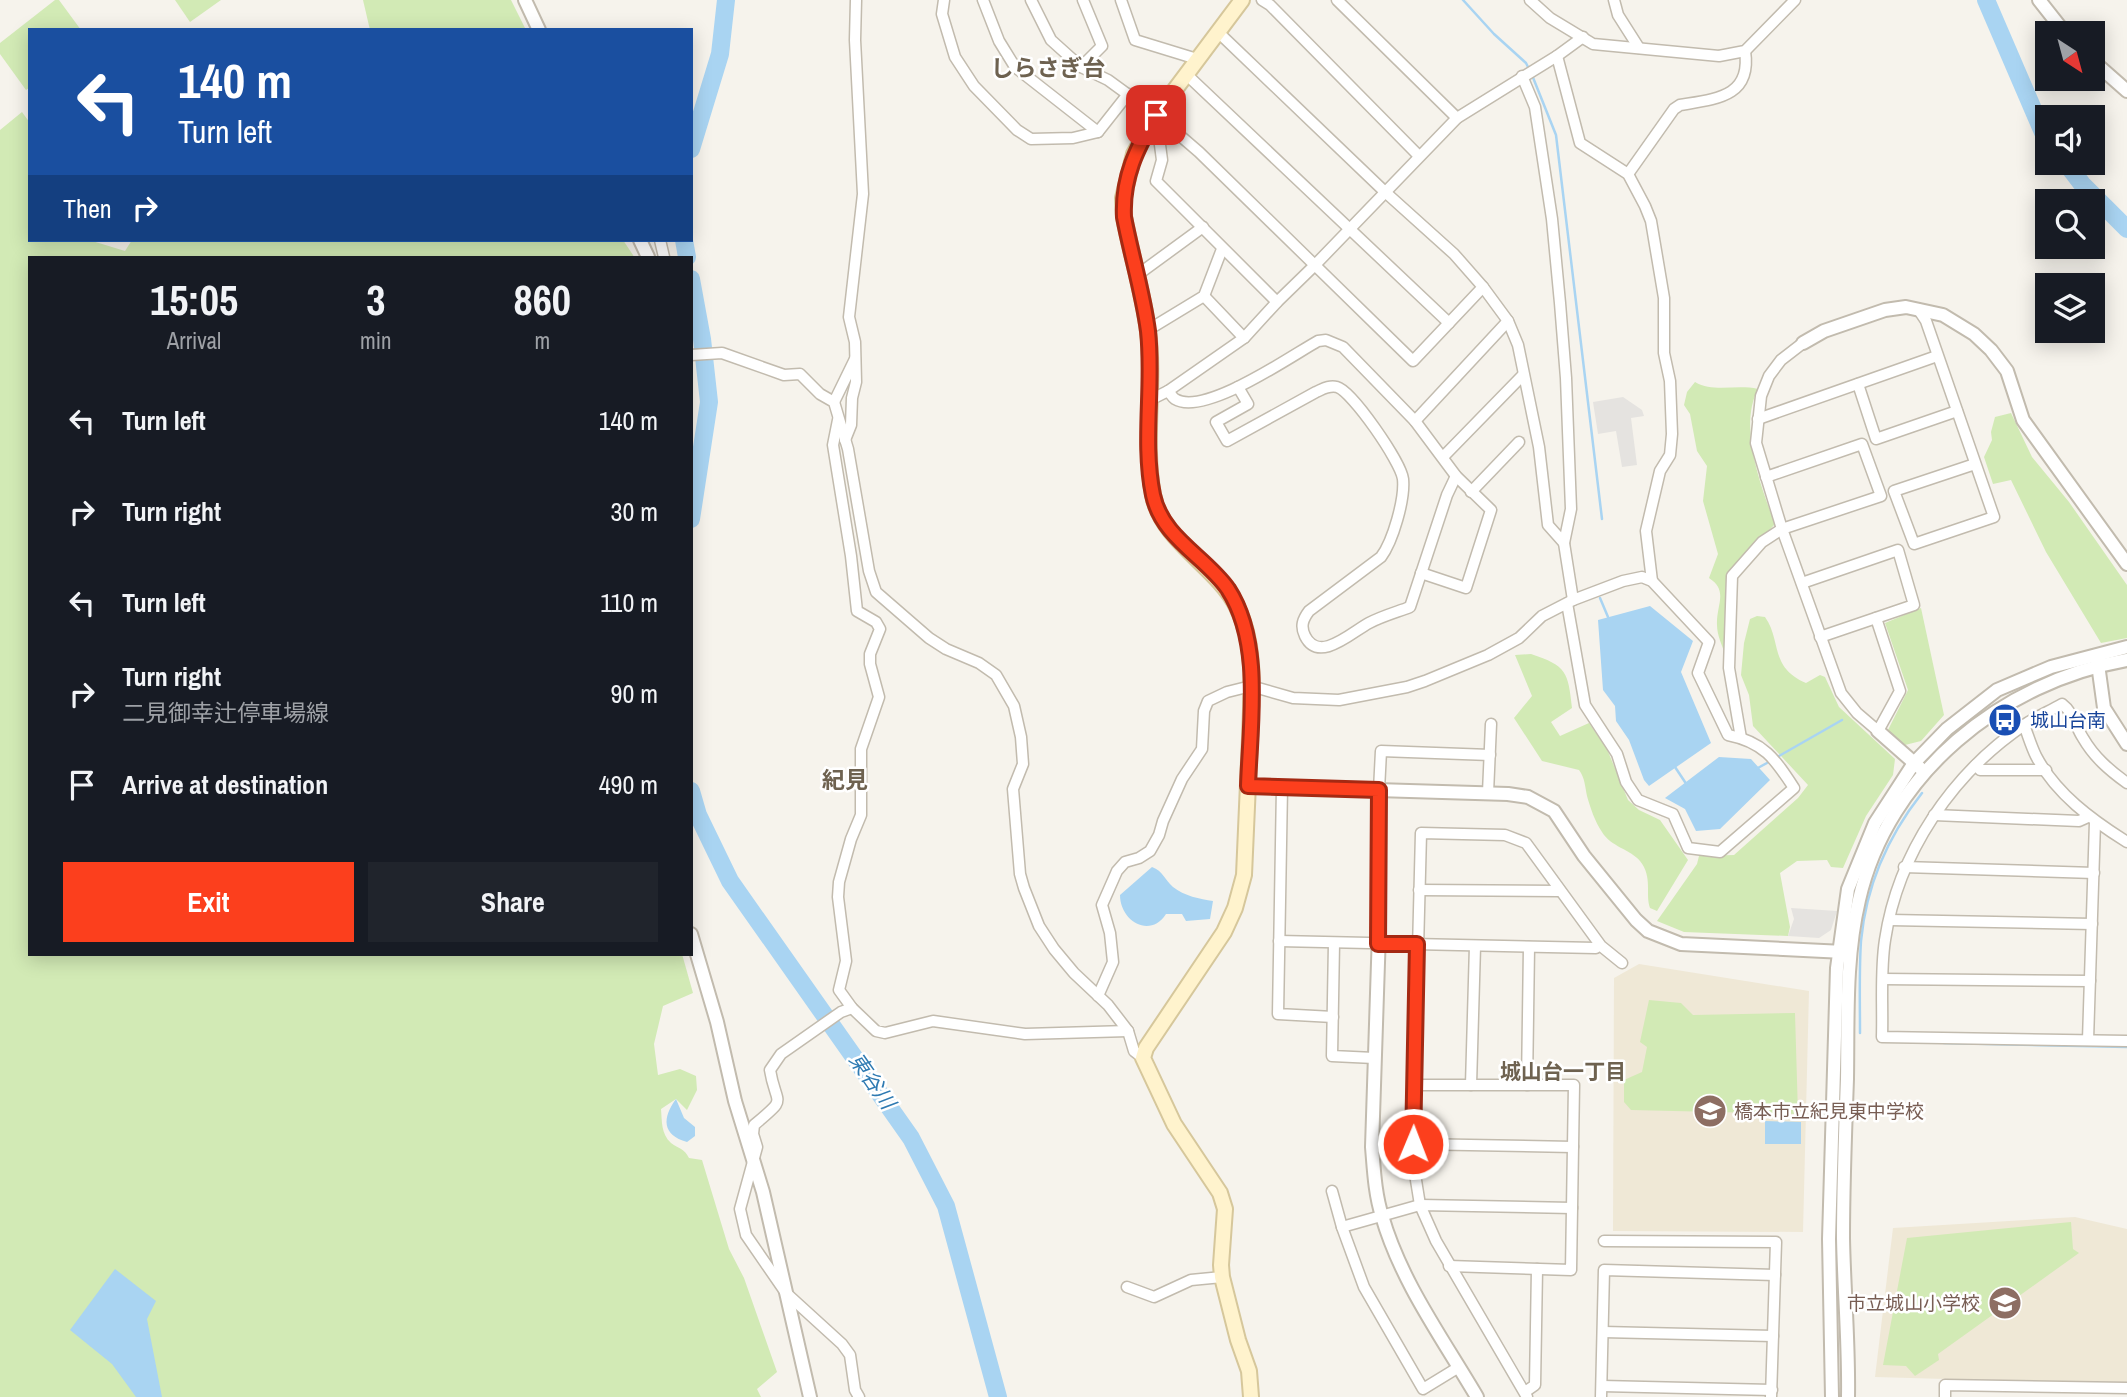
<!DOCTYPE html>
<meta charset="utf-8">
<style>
:root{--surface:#171b24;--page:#20242c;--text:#f1f3f6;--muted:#9ea1a6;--accent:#fc3f1d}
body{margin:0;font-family:"Archivo Narrow","Noto Sans JP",sans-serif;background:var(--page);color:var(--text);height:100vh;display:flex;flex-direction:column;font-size:26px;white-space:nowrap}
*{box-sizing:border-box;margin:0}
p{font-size:23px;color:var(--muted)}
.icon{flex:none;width:38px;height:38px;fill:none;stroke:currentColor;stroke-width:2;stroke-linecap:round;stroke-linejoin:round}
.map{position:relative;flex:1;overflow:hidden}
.panel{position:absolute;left:28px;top:256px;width:665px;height:700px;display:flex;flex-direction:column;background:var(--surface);border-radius:0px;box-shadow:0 4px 18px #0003}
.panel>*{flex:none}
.top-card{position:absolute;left:28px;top:28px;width:665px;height:214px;border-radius:0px;box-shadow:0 4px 18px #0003;background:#1a4fa0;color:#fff;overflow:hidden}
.needle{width:46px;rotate:144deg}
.controls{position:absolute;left:2035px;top:21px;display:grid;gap:14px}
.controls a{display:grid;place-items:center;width:70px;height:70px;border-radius:0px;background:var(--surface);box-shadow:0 4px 18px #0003;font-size:35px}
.pin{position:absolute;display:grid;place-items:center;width:60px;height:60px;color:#fff;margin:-30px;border-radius:14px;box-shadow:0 4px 10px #0006}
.me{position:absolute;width:77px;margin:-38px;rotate:1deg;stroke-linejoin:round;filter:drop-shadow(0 0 5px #0008)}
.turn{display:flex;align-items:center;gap:24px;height:147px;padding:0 35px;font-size:32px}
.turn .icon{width:91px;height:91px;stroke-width:2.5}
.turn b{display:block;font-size:49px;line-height:60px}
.then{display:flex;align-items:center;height:66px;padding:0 35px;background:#0003;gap:14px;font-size:26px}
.eta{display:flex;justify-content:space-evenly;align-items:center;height:119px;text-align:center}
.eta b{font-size:42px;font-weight:800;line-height:49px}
.primary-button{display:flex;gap:14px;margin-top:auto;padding:14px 35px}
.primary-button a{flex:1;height:80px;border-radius:0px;background:var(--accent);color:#fff;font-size:28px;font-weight:800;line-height:80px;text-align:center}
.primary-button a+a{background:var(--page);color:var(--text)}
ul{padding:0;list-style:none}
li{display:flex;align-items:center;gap:21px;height:91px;padding:0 35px}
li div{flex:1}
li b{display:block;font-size:26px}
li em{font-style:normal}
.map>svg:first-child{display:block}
.education{fill:#efe8d6}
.green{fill:#d2eab5}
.parking{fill:#e5e3e0}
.water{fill:#a9d4f2}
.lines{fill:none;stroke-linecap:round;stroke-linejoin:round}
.stream{stroke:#a9d4f2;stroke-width:2.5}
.river{stroke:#a9d4f2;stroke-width:18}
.minor-casing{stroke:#c2bbae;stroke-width:13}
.tertiary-casing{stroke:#c2bbae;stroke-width:16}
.secondary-casing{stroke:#d6c79b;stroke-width:18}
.minor{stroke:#fff;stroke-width:10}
.tertiary{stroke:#fff;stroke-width:12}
.secondary{stroke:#fff3cd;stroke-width:14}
.route-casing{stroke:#a42913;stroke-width:18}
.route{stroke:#fc3f1d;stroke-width:12}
.labels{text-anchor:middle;stroke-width:5;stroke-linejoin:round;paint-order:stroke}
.transit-label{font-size:19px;fill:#164399;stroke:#fff;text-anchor:start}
.education-label{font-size:19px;fill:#785e54;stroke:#fff;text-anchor:start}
.neighbourhood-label{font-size:21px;font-weight:bold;fill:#6e6250;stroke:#fff}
.water-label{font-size:21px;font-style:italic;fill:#2e7ab2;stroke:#fff}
.quarter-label{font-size:23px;font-weight:bold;fill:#6e6250;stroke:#fff}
</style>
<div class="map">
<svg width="2127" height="1397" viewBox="0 0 2127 1397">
<rect width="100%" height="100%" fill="#f6f3ec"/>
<!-- education -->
<g class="education">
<polygon points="1639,964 1809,991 1803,1232 1613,1231 1614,978"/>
<polygon points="2075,1217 2127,1229 2127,1384 1875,1377 1893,1228"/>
</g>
<!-- green -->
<g class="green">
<polygon points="55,0 59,0 81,30 30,30 30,87 26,90 0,54 0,43"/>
<polygon points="175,0 221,0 190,22"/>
<polygon points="363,0 511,0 526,30 370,30"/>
<path d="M22 112 30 123V240H89L125 251 132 240H623L633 255 634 257H30V954H682L693 993 663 1006 654 1044 658 1075 680 1069 696 1076 697 1090 687 1110 676 1099 661 1109C662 1121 661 1134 671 1143 679 1149 684 1148 689 1158L702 1160 729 1249 744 1278 777 1372 757 1389 761 1397H0V130Z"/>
<path d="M1695 382C1714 393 1736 384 1758 389 1738 427 1761 487 1775 524L1729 574 1725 654C1722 645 1717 635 1717 625 1716 605 1729 591 1709 578L1718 554 1703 501 1707 466 1697 451 1690 414 1684 405 1687 392Z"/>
<polygon points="2011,413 2032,457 2069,502 2127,585 2127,638 2101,643 2046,552 2011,480 1993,484 1984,457 1992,440 1991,432 1995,417"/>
<polygon points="1921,608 1944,715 1921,741 1905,745 1888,730 1908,690 1885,623"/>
<path d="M1757 616 1765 617C1782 641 1769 667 1806 683L1820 675 1825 677 1839 707 1895 759 1893 775 1866 816 1843 868 1831 867 1827 860 1797 861 1780 873 1790 927 1788 936 1684 932 1657 921 1697 864 1699 856 1734 855 1798 798 1808 785 1753 726 1749 695 1741 675 1744 643 1750 619Z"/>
<path d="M1531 654C1567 666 1568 672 1572 708L1551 722 1560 736 1589 723 1607 749 1628 800 1639 810 1660 820 1688 860 1657 911 1650 908C1645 894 1653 877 1640 861 1630 849 1611 847 1602 832 1595 822 1590 807 1587 796 1585 787 1585 778 1579 770L1542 761 1514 718 1532 696 1515 655Z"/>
<polygon points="1649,1000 1681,1003 1693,1015 1795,1013 1798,1114 1631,1110 1624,1102 1624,1080 1642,1072 1647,1047 1640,1042"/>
<polygon points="2071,1222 2073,1249 2079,1253 1938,1354 1939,1360 1915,1376 1906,1366 1883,1365 1907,1238"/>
</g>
<!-- parking -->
<g class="parking">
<polygon points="1623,397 1642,410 1644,416 1631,418 1637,465 1622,467 1616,431 1598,434 1593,402"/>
<polygon points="1791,908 1837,911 1831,930 1819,938 1788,936 1794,919"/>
</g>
<!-- water -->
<g class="water">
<polygon points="1650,606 1693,641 1681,672 1711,743 1649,786 1644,780 1629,740 1616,721 1615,706 1603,690 1598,620"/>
<polygon points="1719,757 1751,759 1770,780 1720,829 1696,831 1685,809 1665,798"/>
<path d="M1152 867C1163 871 1165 880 1173 887 1184 896 1200 899 1213 901L1210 919 1186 921 1182 914H1166C1150 939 1120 921 1120 895Z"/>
<path d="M676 1099 684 1118 695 1127V1136L687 1142C662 1135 662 1118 676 1099Z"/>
<polygon points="1765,1121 1801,1122 1801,1144 1765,1144"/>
<polygon points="115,1269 156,1301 147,1319 162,1397 136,1397 112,1364 70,1330"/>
</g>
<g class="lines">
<!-- stream -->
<g class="stream">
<polyline points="1463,0 1494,34 1526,63 1529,69"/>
<polyline points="1532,75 1556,135 1602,519"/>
<polyline points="1600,598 1608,617"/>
<polyline points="1779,756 1842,720"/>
<polyline points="1675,767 1687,785"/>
<polyline points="1756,769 1767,763"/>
<path d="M1860 1033C1860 1002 1859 971 1861 941 1866 886 1889 835 1922 793"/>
<polyline points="1944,1043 2127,1047"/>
</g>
<!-- river -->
<g class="river">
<polyline points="1986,0 2048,144"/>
<polyline points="691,149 720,54 726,0"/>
<polyline points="2066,163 2082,184 2127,229"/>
<polyline points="684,240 687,257"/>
<polyline points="691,279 702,339 709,402 691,519"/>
<polyline points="691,791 698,815 730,881 911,1138 946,1206 998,1397"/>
</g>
<defs>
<g id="minor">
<polyline points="944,0 942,14 955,57 974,86 1017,130 1031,139 1073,138 1098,132 1128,94"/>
<polyline points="983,0 999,41 1015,67 1098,132"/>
<polyline points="1031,0 1051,40 1081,67 1108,80 1156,115 1199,152 1413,361 1483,287 1454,254 1384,191 1219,33"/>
<polyline points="1121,0 1135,40 1197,59"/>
<polyline points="1262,0 1270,5 1419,156"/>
<polyline points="1337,0 1457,118"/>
<polyline points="1530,0 1550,18 1593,44 1719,56 1745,51 1795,0"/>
<polyline points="1614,0 1618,15 1639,48"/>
<polyline points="1557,56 1580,143 1628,174 1645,206 1651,221 1664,298 1664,353 1670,381 1672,434 1670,455 1660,471 1646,531 1652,581"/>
<polyline points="1081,67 1102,46 1083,0"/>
<polyline points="1187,75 1449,323"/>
<polyline points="1522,76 1535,107 1552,219 1560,303 1566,378 1571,509 1564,543 1573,600"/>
<polyline points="1156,115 1162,160 1156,181 1277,302"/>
<path d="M1628 174 1674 109 1680 105C1716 99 1752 97 1745 51"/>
<polyline points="660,240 664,257"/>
<polyline points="1136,276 1203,227"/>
<polyline points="1483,287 1508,321 1518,345 1539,447 1548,525 1564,543"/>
<polyline points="1204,296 1244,338"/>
<polyline points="1918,309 1926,321 1994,517 1914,544 1894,491 1975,464"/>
<polyline points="1148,330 1204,296 1222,249"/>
<polyline points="1803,343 1781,360 1769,376 1761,396 1756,443 1782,529 1841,693 1857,713 1878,731 1900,691 1876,618"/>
<polyline points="691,355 722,353 784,375 800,374 820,394 834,402 848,449 869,571 876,592 929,638 946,649 979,663 996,675 1014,706 1021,737 1023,764 1013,789 1020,874 1024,888 1039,926 1054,949 1074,973 1108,1005 1128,1031 1134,1051 1143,1058"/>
<polyline points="1858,384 1876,439 1957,411"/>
<path d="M1238 387 1248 404 1216 422 1227 441 1316 392C1323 389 1329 385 1337 387 1352 391 1401 462 1403 479 1405 499 1393 541 1381 557L1309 611C1303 619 1300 626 1305 636 1319 664 1352 632 1369 623 1382 616 1397 612 1410 607L1447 495 1456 476"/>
<path d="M1168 391C1171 394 1172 397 1175 399 1204 417 1291 356 1318 341L1326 340 1343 347 1415 421 1456 476 1491 510 1466 588 1421 573"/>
<polyline points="1150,400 1168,391 1244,338 1277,302 1314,266 1457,118 1557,56 1583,37"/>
<polyline points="834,402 855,359"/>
<polyline points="1758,419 1937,356"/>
<polyline points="838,420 833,445 851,556 857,611 876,622 880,629 870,654 870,664 879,697 861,749 861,815 851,839 839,882 838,897 846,961 839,990 852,1008 876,1031 885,1033 933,1021 1025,1034 1128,1031"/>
<polyline points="1415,421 1508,321"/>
<polyline points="845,440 851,425 852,398 856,382 855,342 849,317 863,194 855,40 856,0"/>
<polyline points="1443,457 1523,375"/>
<polyline points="1471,492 1519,442"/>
<polyline points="1802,583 1898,550 1914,605 1820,637"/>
<path d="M2024 725C2028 735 2031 746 2036 756 2056 794 2092 820 2127 842"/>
<polyline points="1741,738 1729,668 1732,576 1762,542 1782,529 1881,496 1862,444 1766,477"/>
<polyline points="1976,765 1980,770 2046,770"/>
<path d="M2127 783C2109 770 2094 757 2083 738 2075 726 2074 713 2062 704 2050 711 2036 717 2024 725 1952 774 1898 853 1885 940 1880 972 1883 1005 1882 1037L2127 1041"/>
<polyline points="1282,787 1278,1014 1333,1017"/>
<polyline points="1379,790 1381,751 1490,755"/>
<polyline points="1488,793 1491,724"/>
<polyline points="1934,815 2079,821 2088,817"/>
<polyline points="1904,867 2094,873"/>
<polyline points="1419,890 1559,891"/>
<polyline points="1890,920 2092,924"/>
<polyline points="1279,941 1596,948"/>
<polyline points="1334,943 1332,1056 1374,1058"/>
<polyline points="1883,979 2090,981"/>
<path d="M1098 996 1113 962 1110 933 1102 905 1117 871 1125 862 1139 858 1150 851 1159 835 1163 821 1182 779 1202 749 1204 711 1208 701 1227 692 1251 686 1293 698 1339 700 1407 687 1425 681 1488 655 1519 638 1542 616 1573 600 1623 581 1642 577 1652 581 1709 642 1698 673 1728 735C1764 742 1775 759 1794 788L1720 852 1688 848 1673 814 1638 800 1626 782 1617 754 1585 705 1567 603"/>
<path d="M852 1008 841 1012 781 1054 770 1070C776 1107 789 1096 754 1125L753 1134 757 1147 740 1209 746 1235 786 1293 842 1344 850 1355 855 1390 859 1397"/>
<polyline points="2088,1040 2095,822"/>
<polyline points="1414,1085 1574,1085 1571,1270 1449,1266"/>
<polyline points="1471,1085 1475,946"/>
<polyline points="1527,1085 1529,947"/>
<polyline points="1413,1144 1573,1147"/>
<polyline points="1332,1191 1342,1227 1364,1287 1423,1389 1459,1367"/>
<polyline points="1342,1227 1420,1205 1572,1208"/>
<polyline points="1604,1241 1776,1242 1771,1397"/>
<polyline points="1127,1287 1154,1297 1191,1280 1222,1277"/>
<polyline points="1603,1332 1773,1336"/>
<polyline points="1602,1386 1772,1390"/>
<polyline points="1525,1392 1535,1385 1537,1269"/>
<polyline points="1527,1397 1436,1241 1420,1205 1415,1174 1413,1144 1421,833 1505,835 1526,843 1601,946 1622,963"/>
<polyline points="1601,1397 1604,1270 1775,1275"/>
<polyline points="1945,1397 1945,1385 2127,1388"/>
</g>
<g id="tertiary">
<polyline points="525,0 539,30"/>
<polyline points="2039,0 2065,33"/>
<polyline points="2093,61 2127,91"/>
<polyline points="640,240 648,257"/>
<polyline points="1803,343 1824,331 1885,310 1906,307 1943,315 1974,334 1991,350 2007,371 2023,420 2127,564"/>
<polyline points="2097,657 2104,708 2127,744"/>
<polyline points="1878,731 1920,768"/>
<polyline points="1248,786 1508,794 1528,797 1554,811 1584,856 1636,920 1648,931 1681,944 1844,952"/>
<path d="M1379 790V932L1372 1147C1374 1171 1375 1194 1382 1216 1401 1282 1443 1339 1477 1397"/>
<polyline points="691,934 717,1022 735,1101 763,1192 810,1397"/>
<polyline points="1832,1397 1829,1239 1837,968 1848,889 1875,823 1914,763 1947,729 1997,690 2051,667 2127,647"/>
<path d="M1848 1397C1849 1344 1844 1291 1843 1238 1843 1185 1845 1132 1847 1079 1848 1020 1845 959 1859 900 1888 773 2002 682 2127 660"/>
</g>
<path id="secondary" d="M1242 0 1156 115 1134 154 1123 198 1124 217C1131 254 1143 293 1148 331 1155 385 1143 441 1153 495 1162 542 1217 566 1237 607 1257 647 1251 695 1250 738 1248 784 1246 830 1244 875L1235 908 1224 932 1146 1048 1143 1058 1174 1124 1220 1193 1225 1209 1221 1265 1222 1277 1238 1340 1249 1371 1251 1397"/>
</defs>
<!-- minor casing -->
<use href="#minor" class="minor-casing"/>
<!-- tertiary casing -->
<use href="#tertiary" class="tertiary-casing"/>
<!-- secondary casing -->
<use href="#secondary" class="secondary-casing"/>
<!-- minor -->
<use href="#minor" class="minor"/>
<!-- tertiary -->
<use href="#tertiary" class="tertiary"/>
<!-- secondary -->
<use href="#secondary" class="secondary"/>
</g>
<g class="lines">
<defs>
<path id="route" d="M1156 115C1137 148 1122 177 1124 217 1131 254 1143 293 1148 331 1154 385 1142 441 1153 495 1162 538 1206 557 1228 589 1263 643 1250 724 1248 786L1379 790 1378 944H1417L1413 1144"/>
</defs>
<!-- route casing -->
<use href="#route" class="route-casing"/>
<!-- route -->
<use href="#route" class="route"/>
</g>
<!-- icons -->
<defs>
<symbol id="bus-disc" viewBox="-11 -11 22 22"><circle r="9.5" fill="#1a4fb4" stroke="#fff"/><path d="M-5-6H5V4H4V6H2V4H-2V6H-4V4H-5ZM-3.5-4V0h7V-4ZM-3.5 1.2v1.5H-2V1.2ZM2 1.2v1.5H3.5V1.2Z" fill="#fff"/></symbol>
<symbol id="school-disc" viewBox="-11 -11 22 22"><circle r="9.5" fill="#8d6e63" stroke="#fff"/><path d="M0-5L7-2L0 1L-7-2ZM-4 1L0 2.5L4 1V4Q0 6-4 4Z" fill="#fff"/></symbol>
</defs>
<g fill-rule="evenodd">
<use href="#bus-disc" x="1986" y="701" width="38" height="38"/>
<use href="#school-disc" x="1691" y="1092" width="38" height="38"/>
<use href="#school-disc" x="1986" y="1284" width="38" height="38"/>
</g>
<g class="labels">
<!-- transit labels -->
<g class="transit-label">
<text x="2030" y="727">城山台南</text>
</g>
<!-- education labels -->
<g class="education-label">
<text x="1734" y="1118">橋本市立紀見東中学校</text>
<text x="1980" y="1310" text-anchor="end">市立城山小学校</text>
</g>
<!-- neighbourhood labels -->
<g class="neighbourhood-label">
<text x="1563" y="1079">城山台一丁目</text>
</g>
<!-- water labels -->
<g class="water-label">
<text transform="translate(872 1081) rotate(55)" y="7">東谷川</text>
</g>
<!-- quarter labels -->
<g class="quarter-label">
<text x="1048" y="76">しらさぎ台</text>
<text x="845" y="788">紀見</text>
</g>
</g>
</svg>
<div class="controls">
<a><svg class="needle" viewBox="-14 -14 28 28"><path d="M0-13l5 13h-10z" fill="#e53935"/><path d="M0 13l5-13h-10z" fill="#9ea1a6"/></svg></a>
<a><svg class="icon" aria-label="sound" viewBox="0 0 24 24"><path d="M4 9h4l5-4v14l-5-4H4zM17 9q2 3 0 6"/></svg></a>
<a><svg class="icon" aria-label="search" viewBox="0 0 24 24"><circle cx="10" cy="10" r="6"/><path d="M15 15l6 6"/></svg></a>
<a><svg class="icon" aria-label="layers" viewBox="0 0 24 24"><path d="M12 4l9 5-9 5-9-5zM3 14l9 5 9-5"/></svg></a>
</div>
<div class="pin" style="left:1156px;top:115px;background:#d93025"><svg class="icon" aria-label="arrive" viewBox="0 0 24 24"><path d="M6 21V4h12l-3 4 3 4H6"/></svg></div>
<svg class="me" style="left:1413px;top:1144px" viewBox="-20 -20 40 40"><circle r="17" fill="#fc3f1d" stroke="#fff" stroke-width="3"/><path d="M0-11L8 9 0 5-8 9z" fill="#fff"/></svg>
<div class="top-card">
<div class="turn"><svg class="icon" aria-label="left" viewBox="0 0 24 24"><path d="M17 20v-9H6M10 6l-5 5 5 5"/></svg><div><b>140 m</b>Turn left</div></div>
<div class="then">Then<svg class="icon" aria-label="right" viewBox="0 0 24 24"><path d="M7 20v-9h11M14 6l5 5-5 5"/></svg></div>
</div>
<section class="panel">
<div class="eta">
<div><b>15:05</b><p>Arrival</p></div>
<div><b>3</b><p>min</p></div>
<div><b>860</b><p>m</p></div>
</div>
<ul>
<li><svg class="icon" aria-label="left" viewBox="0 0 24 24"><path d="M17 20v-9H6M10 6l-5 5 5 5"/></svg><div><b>Turn left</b></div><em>140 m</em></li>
<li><svg class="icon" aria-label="right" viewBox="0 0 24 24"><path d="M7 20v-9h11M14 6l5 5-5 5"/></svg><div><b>Turn right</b></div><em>30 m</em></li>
<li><svg class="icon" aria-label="left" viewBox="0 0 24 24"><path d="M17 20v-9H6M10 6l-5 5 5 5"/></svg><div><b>Turn left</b></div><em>110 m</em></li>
<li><svg class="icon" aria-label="right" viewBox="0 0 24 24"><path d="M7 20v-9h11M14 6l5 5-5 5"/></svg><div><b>Turn right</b><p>二見御幸辻停車場線</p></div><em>90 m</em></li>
<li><svg class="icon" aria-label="arrive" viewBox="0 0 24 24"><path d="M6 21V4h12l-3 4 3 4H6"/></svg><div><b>Arrive at destination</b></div><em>490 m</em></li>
</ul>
<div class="primary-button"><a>Exit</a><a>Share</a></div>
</section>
</div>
